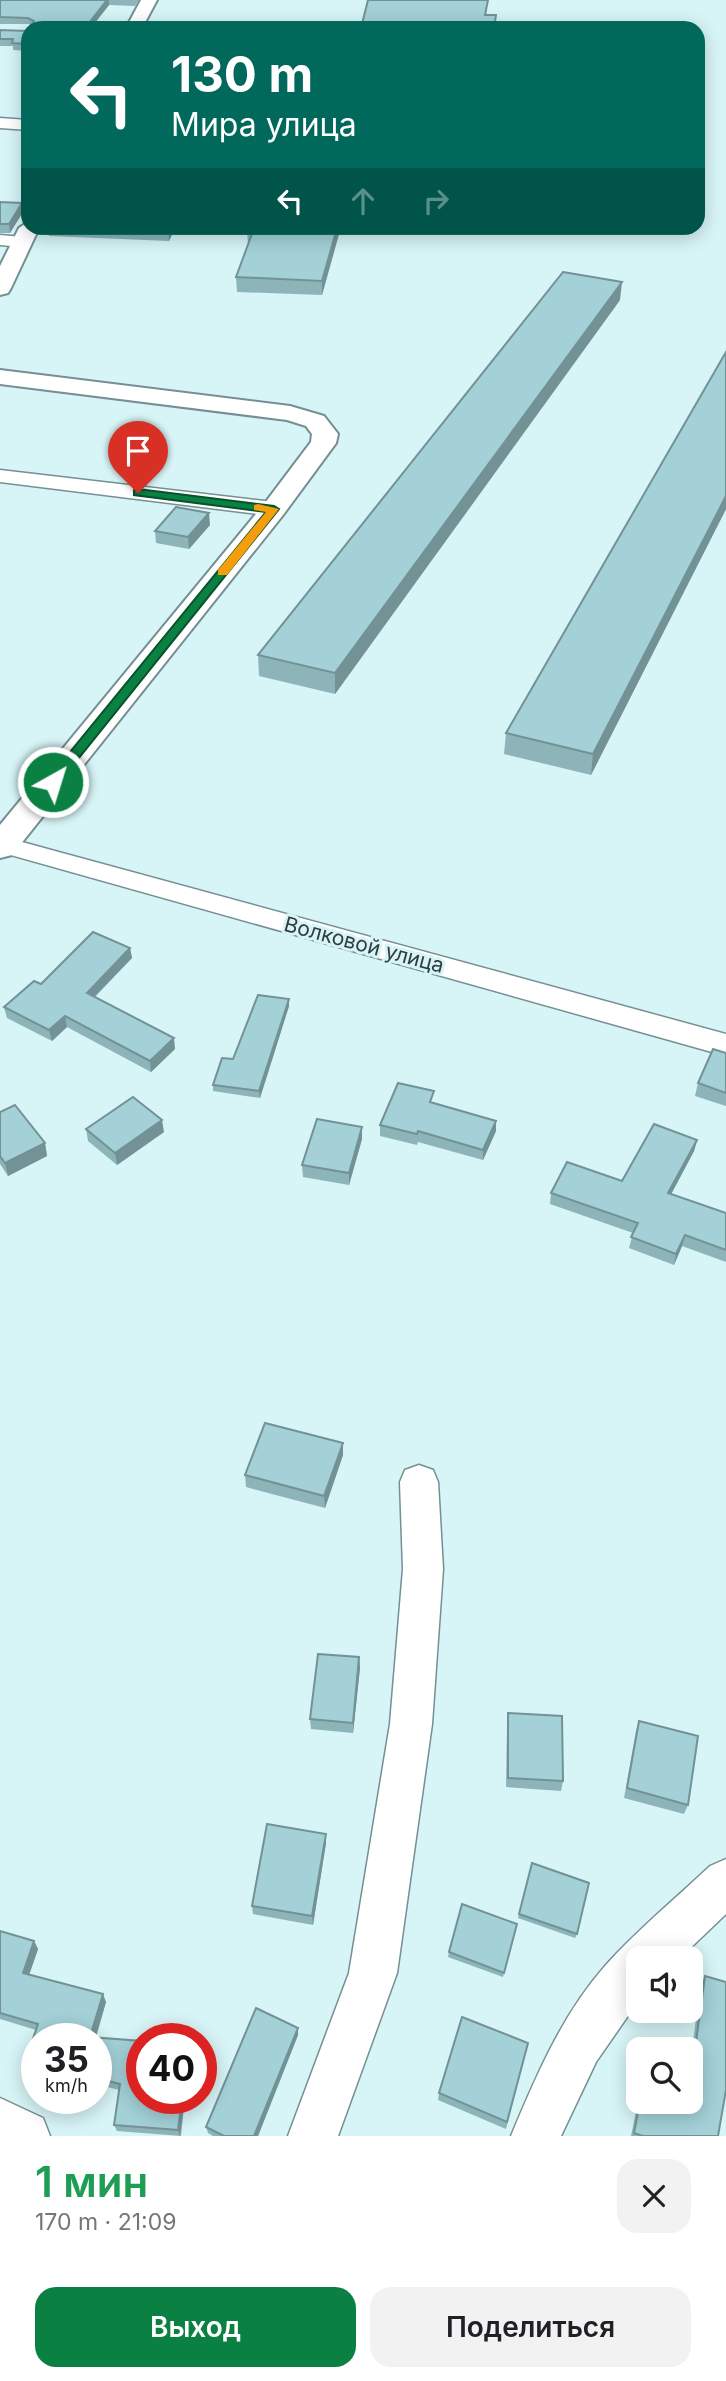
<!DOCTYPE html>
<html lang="ru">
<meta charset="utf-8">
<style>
:root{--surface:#fff;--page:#f2f2f2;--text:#202124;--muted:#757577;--accent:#0b8043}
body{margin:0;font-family:Inter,sans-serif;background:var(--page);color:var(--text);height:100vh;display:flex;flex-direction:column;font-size:26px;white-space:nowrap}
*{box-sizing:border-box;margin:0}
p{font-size:23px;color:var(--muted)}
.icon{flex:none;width:38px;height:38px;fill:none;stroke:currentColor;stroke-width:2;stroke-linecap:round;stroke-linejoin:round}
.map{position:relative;height:2136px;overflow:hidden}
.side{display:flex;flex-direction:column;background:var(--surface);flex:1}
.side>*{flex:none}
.hud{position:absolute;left:21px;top:21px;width:684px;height:214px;border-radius:21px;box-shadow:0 4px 18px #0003;background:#00695c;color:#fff;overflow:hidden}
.fabs{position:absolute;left:626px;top:1946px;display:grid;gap:14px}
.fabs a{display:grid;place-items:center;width:77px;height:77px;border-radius:14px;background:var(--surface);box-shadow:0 4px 18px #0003;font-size:35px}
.speed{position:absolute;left:21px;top:2023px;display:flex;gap:14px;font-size:35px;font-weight:700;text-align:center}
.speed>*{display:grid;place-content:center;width:91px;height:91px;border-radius:50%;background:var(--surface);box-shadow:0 4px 18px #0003;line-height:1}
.speed small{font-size:18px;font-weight:400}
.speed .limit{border:10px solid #d22;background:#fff;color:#111}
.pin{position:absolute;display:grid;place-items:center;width:60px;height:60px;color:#fff;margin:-72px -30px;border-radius:50% 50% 50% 0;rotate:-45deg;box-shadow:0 0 7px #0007}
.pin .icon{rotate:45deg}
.me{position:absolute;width:77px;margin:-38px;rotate:39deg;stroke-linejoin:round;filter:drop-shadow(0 0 5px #0008)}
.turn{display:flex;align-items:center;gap:24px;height:147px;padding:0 35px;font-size:32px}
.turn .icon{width:91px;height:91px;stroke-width:2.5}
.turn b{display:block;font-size:49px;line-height:60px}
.lanes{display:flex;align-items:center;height:66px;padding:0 35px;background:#0003;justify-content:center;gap:35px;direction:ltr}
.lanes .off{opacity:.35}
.round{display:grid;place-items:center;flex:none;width:74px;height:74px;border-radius:21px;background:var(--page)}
.headline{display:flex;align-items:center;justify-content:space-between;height:119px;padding:0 35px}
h1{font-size:42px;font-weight:600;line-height:52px;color:#1e9e55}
.primary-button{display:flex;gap:14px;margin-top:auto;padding:14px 35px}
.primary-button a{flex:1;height:80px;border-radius:21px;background:var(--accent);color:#fff;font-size:28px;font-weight:600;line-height:80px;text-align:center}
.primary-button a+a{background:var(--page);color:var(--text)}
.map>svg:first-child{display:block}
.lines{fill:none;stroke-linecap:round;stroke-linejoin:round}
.street-casing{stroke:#758f93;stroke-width:3}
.secondary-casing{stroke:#758f93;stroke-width:4}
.street{fill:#fff;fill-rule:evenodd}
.secondary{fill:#fff;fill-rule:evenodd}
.wall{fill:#8cb4b9}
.shaded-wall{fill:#729296}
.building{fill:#a3d1d7;stroke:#729296;stroke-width:2}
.route{fill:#0b8043;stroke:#07532c;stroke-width:2}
.slow{fill:#f59e0b}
.labels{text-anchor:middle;stroke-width:6;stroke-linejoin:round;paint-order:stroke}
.street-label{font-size:21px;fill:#323d3f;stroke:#d7f4f7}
</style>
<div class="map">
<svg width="726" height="2136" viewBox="0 0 726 2136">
<rect width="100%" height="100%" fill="#d7f4f7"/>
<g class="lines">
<defs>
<g id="street">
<polygon points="0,118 28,120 28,130 0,128"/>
<polygon points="0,235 22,237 31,242 22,247 0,245"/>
<polygon points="0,470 274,502 282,504 285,509 282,514 274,516 0,482"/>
<polygon points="0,836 726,1034 726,1056 0,852"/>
<polygon points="419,1465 433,1470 438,1482 443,1569 432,1724 397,1973 338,2136 288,2136 349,1973 390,1724 403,1569 400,1482 405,1470"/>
<path d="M726 1859V1914L680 1958H639V2000L596 2062 561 2136H511C536 2076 562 2015 605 1966 636 1931 675 1899 710 1866Z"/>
<polygon points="0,2098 43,2118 50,2136 0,2136"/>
</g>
<g id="secondary">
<polygon points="141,0 157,0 142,28 126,28"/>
<polygon points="28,222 28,228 39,228 11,288 8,293 0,295 0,266 19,228"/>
<polygon points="0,370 290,406 324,416 338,434 336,443 283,515 12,855 0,858 0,825 265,503 311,442 312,434 306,426 287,420 0,384"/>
</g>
</defs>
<!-- street casing -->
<use href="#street" class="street-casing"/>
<!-- secondary casing -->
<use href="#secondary" class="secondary-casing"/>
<!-- street -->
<use href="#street" class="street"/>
<!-- secondary -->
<use href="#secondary" class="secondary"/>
</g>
<!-- wall -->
<g class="wall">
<polygon points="0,0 139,0 135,6 109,5 91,28 29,28 31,26 29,24 0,24"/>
<polygon points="28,29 28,51 13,50 13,46 0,46 0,30 27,31"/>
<polygon points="0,202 23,212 10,233 0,233"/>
<polygon points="47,228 175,228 169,241 49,236"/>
<polygon points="247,231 339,234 322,295 237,292 236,277 248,245"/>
<polygon points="620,300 335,694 259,676 258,655"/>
<polygon points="726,352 726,509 591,775 504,754 506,733"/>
<polygon points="210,525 189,549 156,543 155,531"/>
<polygon points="130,948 132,958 95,997 175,1049 151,1072 67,1027 52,1041 7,1018 4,1007 41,984"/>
<polygon points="289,999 289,1006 260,1098 213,1091 213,1085"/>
<polygon points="726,1053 726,1106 695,1096 698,1083"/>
<polygon points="433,1102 496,1131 483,1160 418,1142 417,1145 380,1136 380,1125"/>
<polygon points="0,1112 45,1143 47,1156 8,1176 0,1164"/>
<polygon points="362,1127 362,1139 349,1185 303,1177 302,1165"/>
<polygon points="86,1129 164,1132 117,1165 88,1141"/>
<polygon points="697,1140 694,1151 671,1194 726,1213 726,1262 682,1246 674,1265 629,1248 633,1233 550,1204 551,1193 622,1181"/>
<polygon points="343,1443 343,1455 325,1508 246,1487 245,1475"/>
<polygon points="359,1657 360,1668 353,1733 311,1729 310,1719"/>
<polygon points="508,1713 563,1781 561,1791 506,1787 507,1723"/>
<polygon points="639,1721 688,1805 684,1814 624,1798 636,1731"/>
<polygon points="326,1843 313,1925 253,1914 252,1906"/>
<polygon points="519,1914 577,1934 575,1938 518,1918"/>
<polygon points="517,1924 503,1977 448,1957 449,1952"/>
<polygon points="0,1931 34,1941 38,1949 29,1975 106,2002 96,2038 185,2098 181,2136 117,2131 114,2125 119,2090 96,2084 96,2039 37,2039 37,2068 30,2066 26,2059 36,2030 0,2019"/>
<polygon points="705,1976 718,2136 631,2136 639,2096 639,2102 691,2102 691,2055 701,1984"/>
<polygon points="298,2028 298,2035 258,2136 213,2136 208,2133 206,2127"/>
<polygon points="528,2043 506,2129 438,2100 439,2093"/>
</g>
<!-- shaded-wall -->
<g class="shaded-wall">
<polygon points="107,0 109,0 109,5 91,28 85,28"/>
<polygon points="22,203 23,212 10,233 9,224"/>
<polygon points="168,228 175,228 169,241"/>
<polygon points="337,228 339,228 339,234 322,295 322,281"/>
<polygon points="622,282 620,300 335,694 335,673"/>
<polygon points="726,496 726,509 591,775 593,754"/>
<polygon points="209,513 210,525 189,549 188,537"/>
<polygon points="130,948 132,958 88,1003 87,993"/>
<polygon points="289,999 289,1006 260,1098 259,1091"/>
<polygon points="65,1016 67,1027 52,1041 49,1030"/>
<polygon points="174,1038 175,1049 151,1072 150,1061"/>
<polygon points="162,1120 164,1132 117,1165 115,1153"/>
<polygon points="496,1121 496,1131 483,1160 483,1150"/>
<polygon points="362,1127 362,1139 349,1185 349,1173"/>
<polygon points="697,1140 694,1151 666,1204 668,1193"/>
<polygon points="45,1143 47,1156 8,1176 5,1163"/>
<polygon points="685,1235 682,1246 674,1265 676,1254"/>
<polygon points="343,1443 343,1455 325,1508 324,1496"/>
<polygon points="359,1657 360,1668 353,1733 353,1723"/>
<polygon points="326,1834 326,1843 313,1925 312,1916"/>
<polygon points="34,1941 38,1949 27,1981 23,1973"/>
<polygon points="103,1994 106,2002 95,2039 90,2037"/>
<polygon points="298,2028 298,2035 258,2136 254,2136"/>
<polygon points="182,2098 185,2098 180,2136 178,2130"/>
</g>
<!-- building -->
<g class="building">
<polygon points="0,0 107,0 85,28 29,28 34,21 28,18 0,17"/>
<polygon points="368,0 488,0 485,15 496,15 494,28 304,28 305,23 362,24"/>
<polygon points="28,29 28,44 12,43 13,39 0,39 0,30 27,31"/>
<polygon points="0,202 22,203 9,224 0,224"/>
<polygon points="247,228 337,228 322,281 236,277 253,231 247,231"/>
<polygon points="563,272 622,282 335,673 258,655"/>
<polygon points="726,352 726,496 593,754 506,733"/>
<polygon points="176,507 209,513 188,537 155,531"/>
<polygon points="93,932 130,948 87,993 174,1038 150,1061 65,1016 49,1030 4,1007 34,981 41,984"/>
<polygon points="258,995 289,999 259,1091 213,1085 222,1058 233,1059"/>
<polygon points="713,1049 726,1053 726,1093 698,1083"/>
<polygon points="398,1083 434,1091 430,1102 496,1121 483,1150 418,1131 417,1134 380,1125"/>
<polygon points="133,1097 162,1120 115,1153 86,1129"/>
<polygon points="15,1105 45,1143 5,1163 0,1156 0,1112"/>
<polygon points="317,1119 362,1127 349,1173 302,1165"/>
<polygon points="654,1124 697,1140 668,1193 726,1213 726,1250 685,1235 676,1254 631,1237 638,1223 551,1193 567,1162 622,1181"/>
<polygon points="265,1423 343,1443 324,1496 245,1475"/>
<polygon points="318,1654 359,1657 353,1723 310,1719"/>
<polygon points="508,1713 562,1716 563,1781 508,1778"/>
<polygon points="639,1721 698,1736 688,1805 627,1788"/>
<polygon points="267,1824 326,1834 312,1916 252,1906"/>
<polygon points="532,1863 589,1883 577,1934 519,1914"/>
<polygon points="462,1904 517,1924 504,1973 449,1952"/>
<polygon points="0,1931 34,1941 23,1973 103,1994 90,2037 142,2041 142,2098 182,2098 178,2130 114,2125 120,2084 96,2078 96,2039 37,2039 37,2062 26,2059 38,2024 0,2013"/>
<polygon points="705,1976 726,1982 726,2090 718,2136 643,2136 634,2133 640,2102 691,2102 691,2078"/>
<polygon points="256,2008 298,2028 254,2136 224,2136 206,2127"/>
<polygon points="462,2017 528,2043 507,2122 439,2093"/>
</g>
<!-- route -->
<polygon class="route" points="138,489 274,506 279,509 58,784 48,784 48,779 266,512 134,495 134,490"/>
<!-- slow -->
<polygon class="slow" points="258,504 279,509 227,575 218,575 218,570 266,512 254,510 254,505"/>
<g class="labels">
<!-- street labels -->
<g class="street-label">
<text transform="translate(364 945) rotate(15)" y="7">Волковой улица</text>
</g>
</g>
</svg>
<div class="fabs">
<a><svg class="icon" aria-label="sound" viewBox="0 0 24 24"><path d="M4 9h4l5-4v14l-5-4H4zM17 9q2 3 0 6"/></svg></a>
<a><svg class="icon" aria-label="search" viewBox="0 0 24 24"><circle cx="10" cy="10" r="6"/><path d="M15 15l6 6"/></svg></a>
</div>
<div class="speed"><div>35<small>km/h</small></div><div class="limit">40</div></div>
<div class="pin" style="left:138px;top:493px;background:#d93025"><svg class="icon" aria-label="arrive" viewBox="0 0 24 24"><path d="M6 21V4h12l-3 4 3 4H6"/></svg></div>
<svg class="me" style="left:53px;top:782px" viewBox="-20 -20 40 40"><circle r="17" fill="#0b8043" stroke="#fff" stroke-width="3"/><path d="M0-11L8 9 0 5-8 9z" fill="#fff"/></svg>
<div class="hud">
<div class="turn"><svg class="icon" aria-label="left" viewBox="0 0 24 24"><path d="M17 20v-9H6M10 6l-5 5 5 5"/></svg><div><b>130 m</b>Мира улица</div></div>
<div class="lanes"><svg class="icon" aria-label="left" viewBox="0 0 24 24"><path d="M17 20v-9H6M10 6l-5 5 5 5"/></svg><svg class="icon off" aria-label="ahead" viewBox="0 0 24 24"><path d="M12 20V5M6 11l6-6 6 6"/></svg><svg class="icon off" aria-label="right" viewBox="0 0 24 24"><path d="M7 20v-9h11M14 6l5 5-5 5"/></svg></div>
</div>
</div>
<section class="side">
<div class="headline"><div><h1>1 мин</h1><p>170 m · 21:09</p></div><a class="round"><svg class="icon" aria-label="close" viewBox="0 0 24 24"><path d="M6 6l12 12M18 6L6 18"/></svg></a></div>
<div class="primary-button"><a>Выход</a><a>Поделиться</a></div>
</section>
